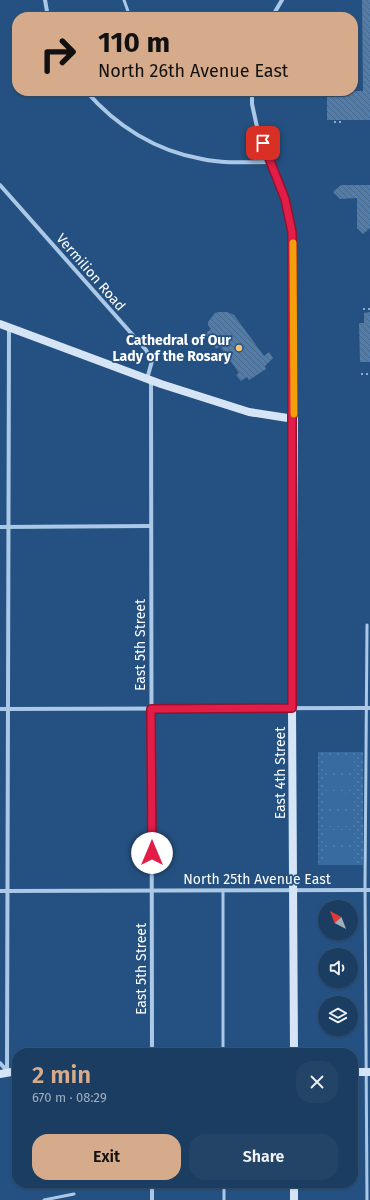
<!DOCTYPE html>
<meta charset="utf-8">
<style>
:root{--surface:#1b3d61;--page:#244467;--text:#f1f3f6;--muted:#a0aebd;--line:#395676;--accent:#d6ab8b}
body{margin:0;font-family:"Fira Sans",sans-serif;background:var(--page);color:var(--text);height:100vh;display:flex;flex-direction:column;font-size:15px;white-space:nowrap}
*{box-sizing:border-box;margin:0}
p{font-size:13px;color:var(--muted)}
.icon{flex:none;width:22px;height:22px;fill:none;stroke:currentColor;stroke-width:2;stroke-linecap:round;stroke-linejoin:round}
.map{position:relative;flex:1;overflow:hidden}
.details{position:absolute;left:12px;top:1048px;width:346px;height:140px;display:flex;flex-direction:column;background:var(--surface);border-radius:16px;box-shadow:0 1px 3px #0004,0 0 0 1px var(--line)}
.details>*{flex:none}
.banner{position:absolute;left:12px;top:12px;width:346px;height:84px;border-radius:16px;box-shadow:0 1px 3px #0004,0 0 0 1px var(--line);background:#d6ab8b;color:#111;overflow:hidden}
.needle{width:26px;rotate:318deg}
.controls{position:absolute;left:318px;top:900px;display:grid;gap:8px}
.controls a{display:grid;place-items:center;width:40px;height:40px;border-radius:50%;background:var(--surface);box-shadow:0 1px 3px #0004,0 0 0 1px var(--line);font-size:20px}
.pin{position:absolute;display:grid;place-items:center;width:34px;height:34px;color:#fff;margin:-17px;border-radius:8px;box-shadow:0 2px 6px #0006}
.me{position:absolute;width:44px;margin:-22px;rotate:0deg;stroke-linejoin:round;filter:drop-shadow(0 0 3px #0008)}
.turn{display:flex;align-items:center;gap:14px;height:84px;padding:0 20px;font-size:18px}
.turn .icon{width:52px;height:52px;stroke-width:2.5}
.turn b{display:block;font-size:28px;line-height:34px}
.round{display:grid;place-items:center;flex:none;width:42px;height:42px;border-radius:16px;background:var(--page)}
.headline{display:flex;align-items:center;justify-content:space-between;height:68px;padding:0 20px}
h1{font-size:24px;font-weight:600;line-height:30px;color:var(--accent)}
.action{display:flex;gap:8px;margin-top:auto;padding:8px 20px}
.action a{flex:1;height:46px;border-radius:16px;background:var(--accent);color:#111;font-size:16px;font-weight:600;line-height:46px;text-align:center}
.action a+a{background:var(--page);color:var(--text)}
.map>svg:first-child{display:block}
.green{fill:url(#green-dots)}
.pitch{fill:#386b9f}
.building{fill:url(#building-back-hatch)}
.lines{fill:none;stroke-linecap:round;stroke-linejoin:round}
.path{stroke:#abc9e7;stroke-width:1.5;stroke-dasharray:2 3;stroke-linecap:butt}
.lane{stroke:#abc9e7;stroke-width:3}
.street{stroke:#abc9e7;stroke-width:4}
.secondary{stroke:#d5e5f6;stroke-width:8}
.route-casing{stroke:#92132f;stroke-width:10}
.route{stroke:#e11d48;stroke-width:7}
.slow{stroke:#f59e0b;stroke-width:7}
.poi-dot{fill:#f1c56f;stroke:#245181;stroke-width:1.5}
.labels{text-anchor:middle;stroke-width:3.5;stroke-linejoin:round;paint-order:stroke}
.street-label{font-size:14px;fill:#fff;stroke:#245181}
.poi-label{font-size:14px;font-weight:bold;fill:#fff;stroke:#245181;text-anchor:end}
</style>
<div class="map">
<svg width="370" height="1200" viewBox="0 0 370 1200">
<defs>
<pattern id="green-dots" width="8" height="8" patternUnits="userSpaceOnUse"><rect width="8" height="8" fill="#386b9f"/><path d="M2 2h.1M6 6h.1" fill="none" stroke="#5681ad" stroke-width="1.8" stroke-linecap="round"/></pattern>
<pattern id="building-back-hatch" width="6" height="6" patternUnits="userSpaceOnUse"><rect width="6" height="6" fill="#507dac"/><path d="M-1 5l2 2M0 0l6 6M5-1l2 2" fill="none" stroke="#4e6781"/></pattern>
</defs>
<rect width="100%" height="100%" fill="#245181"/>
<!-- green -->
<rect class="green" x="318" y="752" width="45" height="113"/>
<!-- pitch -->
<g class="pitch">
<polygon points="324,757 354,757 354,771 323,771"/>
<rect x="323" y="775" width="31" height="15"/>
<polygon points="324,793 354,794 354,808 324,808"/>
<rect x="323" y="812" width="31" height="14"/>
<rect x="323" y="830" width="31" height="15"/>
<rect x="323" y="849" width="31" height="14"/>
</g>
<!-- building -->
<g class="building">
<polygon points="362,0 370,0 370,120 327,120 327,96 344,94 344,91 363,91"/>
<polygon points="341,185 370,185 370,228 363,234 357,228 357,198 340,199 333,192"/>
<polygon points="218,312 227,312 234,315 264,356 269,352 273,358 265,366 266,369 249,380 247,377 241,381 236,375 239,373 220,346 216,349 205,334 211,329 208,325 208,322 215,313"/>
<polygon points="370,312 370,362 360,362 359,323 364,323 364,313"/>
</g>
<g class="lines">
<!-- path -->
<g class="path">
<polyline points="334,122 341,122"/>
<polyline points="363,309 370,309"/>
<polyline points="361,374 368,374"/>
</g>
<!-- lane -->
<g class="lane">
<polyline points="124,0 130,17"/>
<polyline points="223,890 223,1053"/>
<polyline points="224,1183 224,1200"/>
<polyline points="44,1200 74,1194"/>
<polyline points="367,1200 365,884 367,625"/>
</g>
<!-- street -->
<g class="street">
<polyline points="45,0 48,17"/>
<polyline points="272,17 282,0"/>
<path d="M86 91C116 126 156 151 202 159 225 164 249 162 272 162"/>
<polyline points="252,91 252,104 257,127 285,199 292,232 294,419"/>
<polyline points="0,185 146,350 152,361 147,379"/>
<polyline points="151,381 152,1053"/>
<polyline points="0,527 151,526"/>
<polyline points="0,709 370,708"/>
<polyline points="0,891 370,890"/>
<polyline points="0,1063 7,1071"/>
<polyline points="7,1071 9,328"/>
<polyline points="152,1183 152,1200"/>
</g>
<!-- secondary -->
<g class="secondary">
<polyline points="0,324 161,384 249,412 294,419 292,708 294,1053"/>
<polyline points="353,1072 370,1072"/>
<polyline points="0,1074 17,1071"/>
<polyline points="294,1183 294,1200"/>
</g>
</g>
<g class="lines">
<defs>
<polyline id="route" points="152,853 151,709 292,708 292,232 285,199 263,143"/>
</defs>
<!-- route casing -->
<use href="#route" class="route-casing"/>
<!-- route -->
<use href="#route" class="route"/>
<!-- slow -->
<polyline class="slow" points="293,243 294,414"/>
</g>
<!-- markers -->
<circle class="poi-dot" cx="239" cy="348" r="4"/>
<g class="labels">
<!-- street labels -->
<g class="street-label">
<text transform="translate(91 272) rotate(49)" y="5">Vermilion Road</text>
<text transform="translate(140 645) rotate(-90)" y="5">East 5th Street</text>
<text transform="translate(280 773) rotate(-90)" y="5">East 4th Street</text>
<text x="257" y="884">North 25th Avenue East</text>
<text transform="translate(141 969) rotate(-90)" y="5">East 5th Street</text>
</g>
<!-- poi labels -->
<g class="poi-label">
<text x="231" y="345">Cathedral of Our<tspan x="231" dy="16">Lady of the Rosary</tspan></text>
</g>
</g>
</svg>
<div class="controls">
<a><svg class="needle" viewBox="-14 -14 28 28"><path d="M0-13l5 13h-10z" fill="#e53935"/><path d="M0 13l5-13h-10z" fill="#a0aebd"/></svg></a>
<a><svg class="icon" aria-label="sound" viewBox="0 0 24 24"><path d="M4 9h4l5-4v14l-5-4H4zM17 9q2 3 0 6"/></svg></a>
<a><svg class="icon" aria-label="layers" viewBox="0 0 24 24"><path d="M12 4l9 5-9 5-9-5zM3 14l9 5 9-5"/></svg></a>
</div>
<div class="pin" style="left:263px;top:143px;background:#d93025"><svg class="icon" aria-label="arrive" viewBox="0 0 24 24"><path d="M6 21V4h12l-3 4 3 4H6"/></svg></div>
<svg class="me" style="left:152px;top:853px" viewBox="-20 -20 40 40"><circle r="19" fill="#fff"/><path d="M0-13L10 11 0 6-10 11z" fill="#e11d48"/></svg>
<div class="banner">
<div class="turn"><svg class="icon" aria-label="right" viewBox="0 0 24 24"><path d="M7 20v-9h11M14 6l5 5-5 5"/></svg><div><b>110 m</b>North 26th Avenue East</div></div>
</div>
<section class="details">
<div class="headline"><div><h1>2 min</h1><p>670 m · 08:29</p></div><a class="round"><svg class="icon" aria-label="close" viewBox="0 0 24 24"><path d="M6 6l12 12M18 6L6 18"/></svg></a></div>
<div class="action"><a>Exit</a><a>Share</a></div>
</section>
</div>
